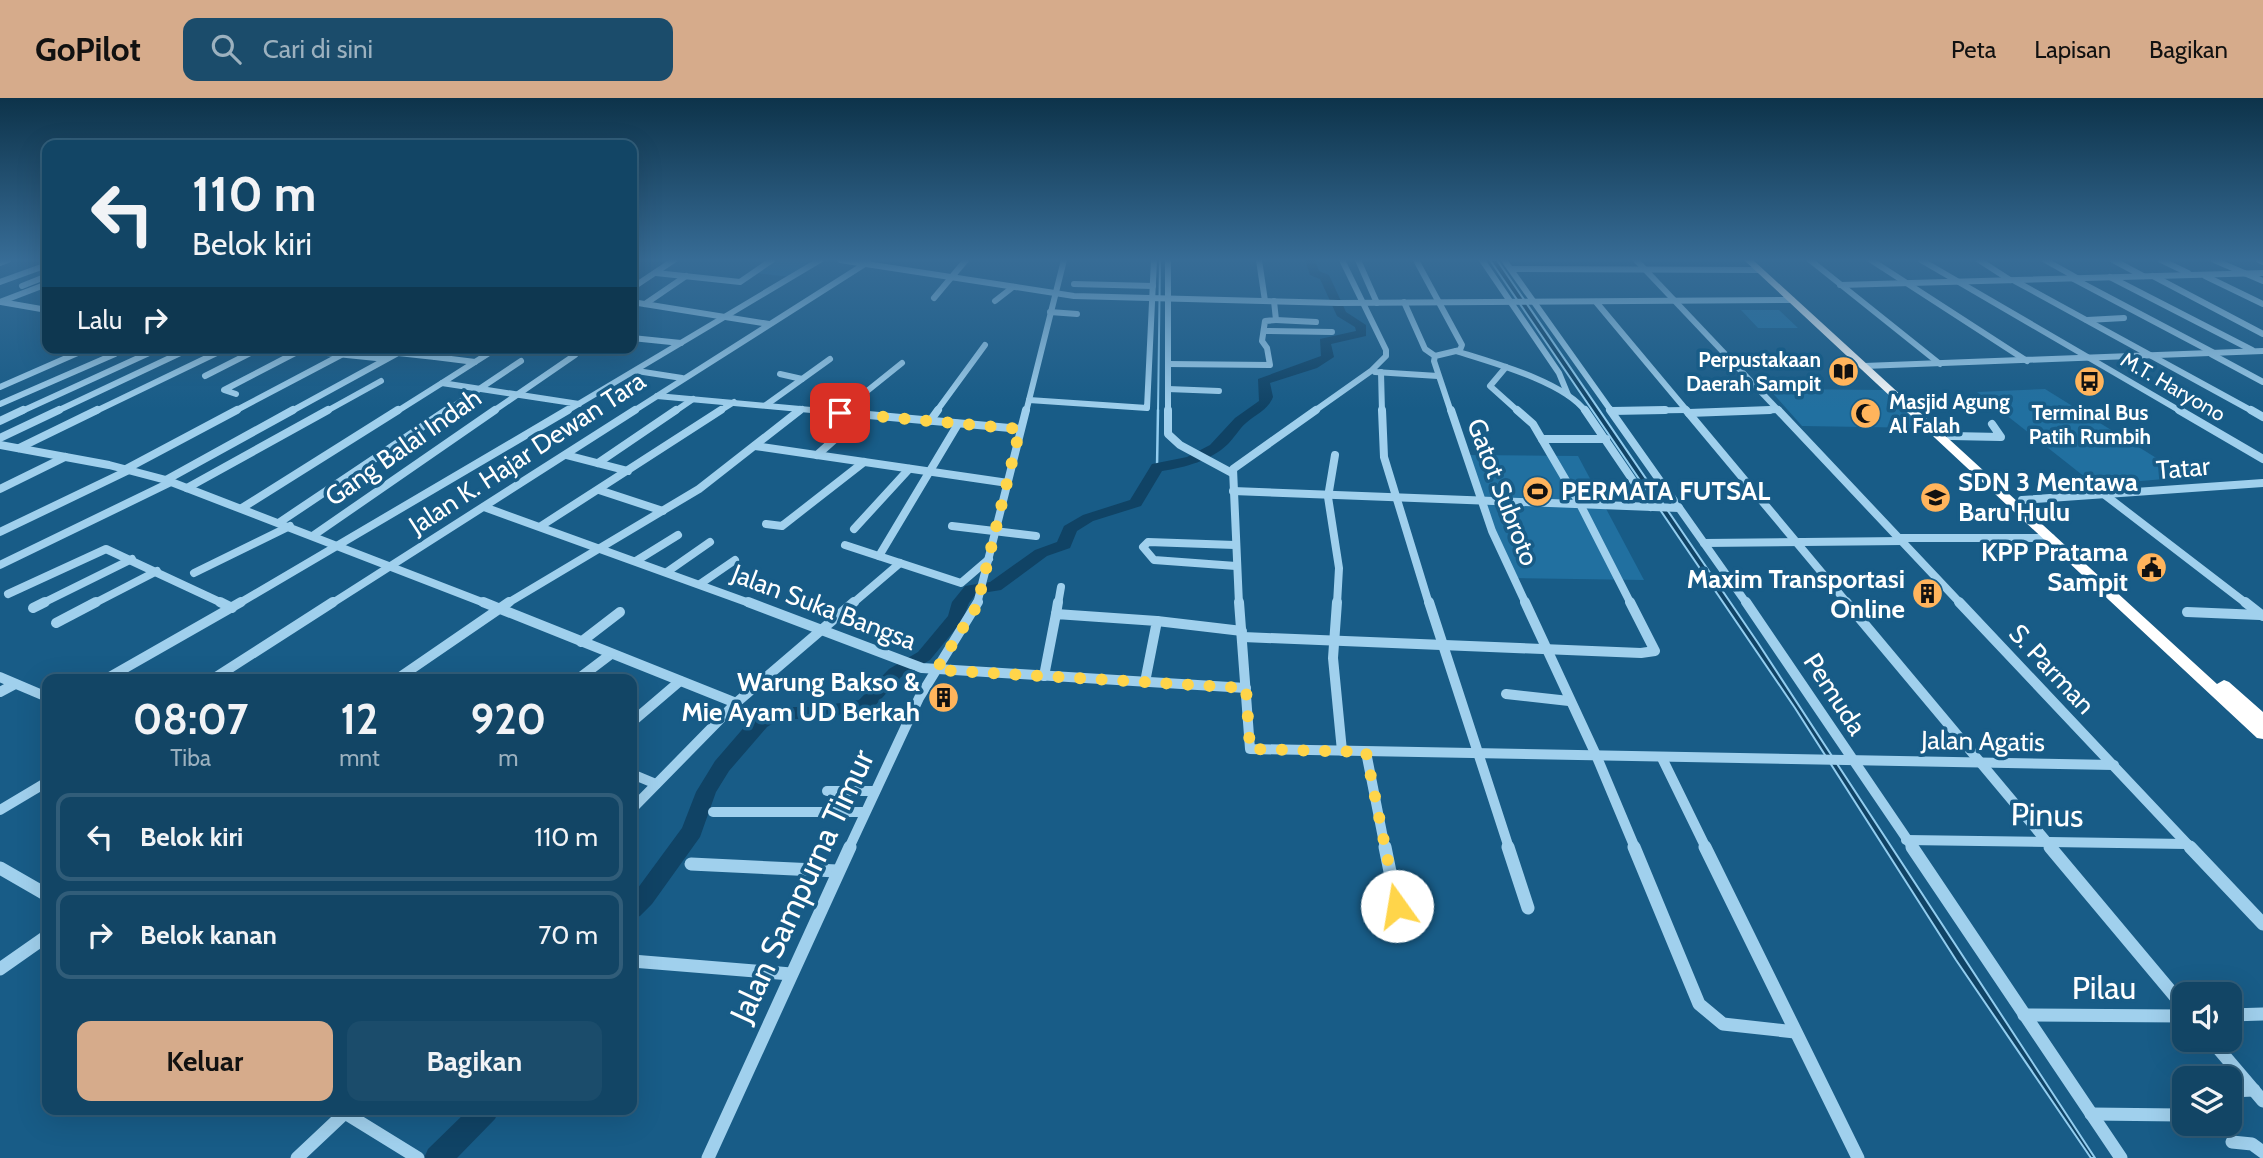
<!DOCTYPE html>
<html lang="id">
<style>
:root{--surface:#124565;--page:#1b4c6b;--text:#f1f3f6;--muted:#9cb1bf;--line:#315d79;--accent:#d6ab8b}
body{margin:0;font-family:Cabin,sans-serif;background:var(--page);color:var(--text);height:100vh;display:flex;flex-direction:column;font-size:26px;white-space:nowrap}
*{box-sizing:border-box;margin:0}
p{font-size:23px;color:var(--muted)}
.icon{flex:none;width:38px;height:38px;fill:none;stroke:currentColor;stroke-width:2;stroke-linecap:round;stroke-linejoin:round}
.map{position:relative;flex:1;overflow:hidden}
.sheet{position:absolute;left:42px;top:576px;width:595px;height:441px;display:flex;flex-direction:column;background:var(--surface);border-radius:14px;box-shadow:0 7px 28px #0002,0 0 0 2px var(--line)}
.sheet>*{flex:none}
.guide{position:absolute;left:42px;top:42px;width:595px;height:214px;border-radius:14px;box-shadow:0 7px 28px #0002,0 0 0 2px var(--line);background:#124565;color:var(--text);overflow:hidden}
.fabs{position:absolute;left:2172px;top:884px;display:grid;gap:14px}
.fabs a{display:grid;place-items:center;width:70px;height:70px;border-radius:14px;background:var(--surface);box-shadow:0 7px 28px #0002,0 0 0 2px var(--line);font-size:35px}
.pin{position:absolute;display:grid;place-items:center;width:60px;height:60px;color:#fff;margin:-30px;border-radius:14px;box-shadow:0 4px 10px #0006}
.me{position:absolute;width:77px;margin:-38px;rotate:347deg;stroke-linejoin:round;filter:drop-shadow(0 0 5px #0008)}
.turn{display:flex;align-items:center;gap:24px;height:147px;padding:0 35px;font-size:32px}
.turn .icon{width:91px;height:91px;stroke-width:2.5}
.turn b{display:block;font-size:49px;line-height:60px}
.then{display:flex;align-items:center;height:66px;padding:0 35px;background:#0003;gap:14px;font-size:26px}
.eta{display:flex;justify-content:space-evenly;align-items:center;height:119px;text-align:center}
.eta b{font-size:42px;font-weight:700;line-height:49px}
.action{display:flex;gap:14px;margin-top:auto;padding:14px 35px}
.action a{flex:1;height:80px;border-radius:14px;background:var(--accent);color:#111;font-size:28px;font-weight:700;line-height:80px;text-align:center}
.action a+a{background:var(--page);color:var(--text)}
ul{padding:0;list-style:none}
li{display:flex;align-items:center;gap:21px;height:88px;margin:0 14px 10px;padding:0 21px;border:4px solid var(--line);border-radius:14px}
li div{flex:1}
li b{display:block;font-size:26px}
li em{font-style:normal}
header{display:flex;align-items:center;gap:42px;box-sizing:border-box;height:98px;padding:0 35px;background:var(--accent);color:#111}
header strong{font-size:33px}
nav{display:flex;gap:38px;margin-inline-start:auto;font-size:24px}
.search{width:490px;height:63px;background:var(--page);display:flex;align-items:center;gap:18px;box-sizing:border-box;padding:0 24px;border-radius:14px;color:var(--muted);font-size:26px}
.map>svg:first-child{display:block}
.green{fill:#2170a0}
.water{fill:#104365;stroke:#92cdef;stroke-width:2}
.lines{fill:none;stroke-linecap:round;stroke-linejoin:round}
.stream-far1{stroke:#92cdef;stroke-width:2}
.stream{stroke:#92cdef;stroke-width:2.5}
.river{fill:#104365;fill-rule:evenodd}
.minor-far3{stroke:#a0d0ed;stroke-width:6}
.minor-far2{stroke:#a0d0ed;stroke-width:8}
.minor-far1{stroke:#a0d0ed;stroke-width:10}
.minor{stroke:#a0d0ed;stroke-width:13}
.highway{fill:#fff;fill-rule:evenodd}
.route{stroke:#ffd54a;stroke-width:12;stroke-dasharray:0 21.6}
.labels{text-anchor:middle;stroke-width:7;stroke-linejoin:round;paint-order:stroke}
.far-poi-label{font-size:21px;font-weight:bold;fill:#fff;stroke:#185c87;text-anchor:end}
.far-street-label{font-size:21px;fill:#fff;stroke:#185c87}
.street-label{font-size:26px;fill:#fff;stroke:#185c87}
.poi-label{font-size:26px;font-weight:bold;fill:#fff;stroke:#185c87;text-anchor:end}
.near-street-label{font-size:32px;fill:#fff;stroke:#185c87}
</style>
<header>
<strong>GoPilot</strong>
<div class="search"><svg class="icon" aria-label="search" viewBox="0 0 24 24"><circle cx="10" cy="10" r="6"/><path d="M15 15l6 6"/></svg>Cari di sini</div>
<nav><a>Peta</a><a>Lapisan</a><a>Bagikan</a></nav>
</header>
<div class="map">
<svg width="2263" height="1060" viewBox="0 0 2263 1060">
<rect width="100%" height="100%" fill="#185c87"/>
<!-- green -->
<g class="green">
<polygon points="775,162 814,162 790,179 756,175"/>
<polygon points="1741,212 1779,212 1798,230 1758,230"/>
<polygon points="1769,291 1887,292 1927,330 1802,328"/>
<polygon points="2045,291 2187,379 2095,387 1977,294"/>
<polygon points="1466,357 1578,358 1644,482 1514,480"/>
</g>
<!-- water -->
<polygon class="water" points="1490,162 1497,162 1758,545 2095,1060 2091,1060 1956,862 1795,610"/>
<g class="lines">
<!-- stream-far1 -->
<polyline class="stream-far1" points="1158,314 1160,162"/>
<!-- stream -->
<polyline class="stream" points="1157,369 1158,312"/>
<!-- river -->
<g class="river">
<path d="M1305 162H1315L1319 173 1329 177 1346 214 1366 227V238L1331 246 1334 259 1317 270 1270 285 1273 299C1268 312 1256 316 1246 325 1239 331 1235 339 1228 346 1210 363 1186 369 1162 373L1141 408 1093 423 1077 433 1070 450 1047 458 1001 492 976 496 969 505 962 523 930 562 901 579 872 611 815 621H780L767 629 729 673 716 694 700 739 652 806 640 818 632 821V798L682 730 696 694 715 663 753 619 776 609H815L859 602 889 571 918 554 948 518 952 504 965 488 990 484 1035 452 1057 444 1064 428 1083 417 1130 402 1152 366 1187 359 1210 347 1235 320 1259 303 1258 281 1321 258 1320 241 1356 233 1355 229 1337 218 1320 181 1310 177Z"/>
<polygon points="468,1012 499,1012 495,1021 457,1060 424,1060 428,1051"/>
</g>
<!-- minor-far3 -->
<g class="minor-far3">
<polyline points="840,162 1074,198 1338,205 1792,202"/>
<polyline points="1168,162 1168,314"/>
<polyline points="1259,162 1265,203"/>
<polyline points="1358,162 1377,205"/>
<polyline points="1416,162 1462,247 1460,252 1435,258 1434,263 1451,314"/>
<polyline points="1482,162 1559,275 1568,297"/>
<polyline points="1504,162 1612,314"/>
<polyline points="1636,162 1780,314"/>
<polyline points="1810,162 1940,266"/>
<polyline points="1871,162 2027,263"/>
<polyline points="1921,162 2182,314"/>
<polyline points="1979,162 2010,182"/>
<polyline points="2045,162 2077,180"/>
<polyline points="2113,162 2143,178"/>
<polyline points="2161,162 2188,175"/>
<polyline points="2214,162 2263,183"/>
<polyline points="2259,162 2263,164"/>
<polyline points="0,165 8,162"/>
<polyline points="1511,171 1759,172"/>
<polyline points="656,175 740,184 772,162"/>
<polyline points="2153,178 2263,236"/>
<polyline points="2205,178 2263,206"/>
<polyline points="2110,179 2252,252"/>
<polyline points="2072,180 2214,255"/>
<polyline points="2015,183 2254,314"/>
<polyline points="0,184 47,167"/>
<polyline points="1074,186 1153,188"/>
<polyline points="1840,187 2263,175"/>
<polyline points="22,188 47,178"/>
<polyline points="632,190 674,162"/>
<polyline points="934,200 966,162"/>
<polyline points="995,203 1013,189"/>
<polyline points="0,204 47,186"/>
<polyline points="1,204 47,212"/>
<polyline points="632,204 769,226"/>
<polyline points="1404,204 1425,251 1435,258"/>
<polyline points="1596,204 1688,314"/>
<polyline points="645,206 686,178"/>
<polyline points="1050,214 1077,216"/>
<polyline points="1276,222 1316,224"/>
<polyline points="2087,222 2124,220"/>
<polyline points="1264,233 1332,234"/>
<polyline points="632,240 681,245"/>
<polyline points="278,250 386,261"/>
<path d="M1456 253C1491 264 1565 284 1586 314"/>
<polyline points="398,255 435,259 450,250"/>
<polyline points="2211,256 2263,284"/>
<polyline points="435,259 475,264"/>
<polyline points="1168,266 1270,267 1267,250 1262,243 1265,223 1276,222 1274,203"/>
<polyline points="1864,268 2263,253"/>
<polyline points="1506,269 1490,288 1519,314"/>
<polyline points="637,273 682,280"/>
<polyline points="1375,274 1438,278"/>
<polyline points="1381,274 1382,314"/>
<polyline points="780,276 802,281"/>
<polyline points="205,278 260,250"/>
<polyline points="442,285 497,250"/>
<polyline points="0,289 89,250"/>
<polyline points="1168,291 1219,293"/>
<polyline points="236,296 224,292 299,253"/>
<polyline points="657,298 833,314"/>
<polyline points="1029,302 1147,310 1154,162"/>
<polyline points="0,306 115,256"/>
<polyline points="766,307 830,261"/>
<polyline points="1612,313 1686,312"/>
<polyline points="20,314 160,250"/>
<polyline points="55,314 191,250"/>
<polyline points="94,314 227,250"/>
<polyline points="233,314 341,257"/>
<polyline points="290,314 407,250"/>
<polyline points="325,314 381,283"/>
<polyline points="396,314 442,285 579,306"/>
<polyline points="445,314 521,263"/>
<polyline points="492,314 575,257"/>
<polyline points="565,314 820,162"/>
<polyline points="632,314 868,164"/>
<polyline points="674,314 693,301"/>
<polyline points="718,314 734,304"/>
<polyline points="798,314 802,311"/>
<polyline points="841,314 902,265"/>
<polyline points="936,314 985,247"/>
<polyline points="1026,314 1064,162"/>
<polyline points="1313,314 1371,273 1386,258 1386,252 1342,162"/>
<polyline points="1718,314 1779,312"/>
</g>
<!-- minor-far2 -->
<g class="minor-far2">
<polyline points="814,312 1020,331"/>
<polyline points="1168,312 1168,336 1180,347 1232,375"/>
<polyline points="1382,312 1384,359 1429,506"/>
<polyline points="1451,312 1492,433 1526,506"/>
<polyline points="1517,312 1533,326 1581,408 1631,506"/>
<polyline points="1585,312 1651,409"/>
<polyline points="1610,312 1747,506"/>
<polyline points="1686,312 1848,506"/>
<polyline points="1778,312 1961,506"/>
<polyline points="2179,312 2263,361"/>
<polyline points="2251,312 2263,319"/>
<polyline points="1612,313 1665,312"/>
<polyline points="840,315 843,312"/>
<polyline points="1689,315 1770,312"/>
<polyline points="0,323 23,312"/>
<polyline points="930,323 938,312"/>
<polyline points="1951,338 2001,339 1992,326"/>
<polyline points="0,340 59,312"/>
<polyline points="1542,341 1606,341"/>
<polyline points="0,347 109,367 166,382 487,506"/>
<polyline points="755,348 1008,385"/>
<polyline points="19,350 97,312"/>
<polyline points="566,357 628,373"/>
<polyline points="817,357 862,317"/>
<polyline points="1335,357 1328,399 1339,470 1337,506"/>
<polyline points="598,365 676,312"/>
<polyline points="126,371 237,312"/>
<polyline points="166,382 293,312"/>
<polyline points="187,390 328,312"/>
<polyline points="0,391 65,359"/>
<polyline points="599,392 663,413"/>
<polyline points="1233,393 1679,410"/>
<polyline points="2105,397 2247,506"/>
<polyline points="2022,402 2263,385"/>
<polyline points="484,409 752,506"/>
<polyline points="242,410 398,312"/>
<polyline points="280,424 447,312"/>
<polyline points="766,426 782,428 864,364"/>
<polyline points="541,428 721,312"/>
<polyline points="952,428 1036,438"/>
<polyline points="854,431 909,371"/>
<polyline points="0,434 129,372"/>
<polyline points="314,437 495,312"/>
<polyline points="1900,440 2051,440"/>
<polyline points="1704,445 1903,443"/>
<polyline points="845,447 961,485 989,461"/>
<polyline points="1235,447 1148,444 1143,449 1154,462 1236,468"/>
<polyline points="879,458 958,326"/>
<polyline points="636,463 678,437"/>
<polyline points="0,467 171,384"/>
<polyline points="667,474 710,444"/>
<polyline points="194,475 290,428"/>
<polyline points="700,486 735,462"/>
<polyline points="8,496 106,451 224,506"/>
<polyline points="41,506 132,461"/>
<polyline points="93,506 157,473"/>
<polyline points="238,506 568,312"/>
<polyline points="331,506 635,312"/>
<polyline points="506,506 699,391 800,312"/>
<polyline points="852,506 900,465"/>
<polyline points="977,506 1026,312"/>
<polyline points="1058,506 1061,489"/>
<polyline points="1239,506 1233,371 1316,312"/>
</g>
<!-- minor-far1 -->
<g class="minor-far1">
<polyline points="220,504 232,510"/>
<polyline points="483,504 736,605"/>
<polyline points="748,504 922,570 1246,590"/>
<polyline points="1239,504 1250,651 2114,667"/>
<polyline points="1337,504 1333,560 1342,653"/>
<polyline points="1429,504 1509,750"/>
<polyline points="1525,504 1596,657 1635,750"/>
<polyline points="1746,504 1913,750"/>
<polyline points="1846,504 2052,750"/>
<polyline points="1959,504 2191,750"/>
<polyline points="2245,504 2263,518"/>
<polyline points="33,510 45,504"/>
<polyline points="2187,514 2260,517"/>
<polyline points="1056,516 1058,504"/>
<polyline points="1157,523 1242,533"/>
<polyline points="56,525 96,504"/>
<polyline points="1243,539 1641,555 1655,553 1630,504"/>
<polyline points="581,544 620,514"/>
<polyline points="1044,578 1056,516 1157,523 1145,584"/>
<polyline points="0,579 47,599"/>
<polyline points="106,581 241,504"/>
<polyline points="213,581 333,504"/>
<polyline points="397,581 509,504"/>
<polyline points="578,581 611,556"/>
<polyline points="0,594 15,586"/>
<polyline points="1506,596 1569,603"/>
<polyline points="632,624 680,583"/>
<polyline points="1366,654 1385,750"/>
<polyline points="1662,660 1706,750"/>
<polyline points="632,676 656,686"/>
<polyline points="827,693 875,693"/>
<polyline points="632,711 736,605 854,504"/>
<polyline points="0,712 47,684"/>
<polyline points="713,714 865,714"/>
<polyline points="1906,742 2187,746"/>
<polyline points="849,750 919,600 978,504"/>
</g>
<!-- minor -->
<g class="minor">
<polyline points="1385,749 1397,808"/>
<polyline points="1508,749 1528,810"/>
<polyline points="1634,749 1699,906 1723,926 1795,934"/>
<polyline points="1705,749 1858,1060"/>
<polyline points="1912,749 2121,1060"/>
<polyline points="2050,749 2184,909"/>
<polyline points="2190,749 2263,826"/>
<polyline points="691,766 837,773"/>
<polyline points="0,770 47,797"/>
<polyline points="632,863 791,876"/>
<polyline points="0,871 47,838"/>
<polyline points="2024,917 2184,918"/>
<polyline points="2230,917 2263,916"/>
<polyline points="2211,942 2263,1003"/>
<polyline points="2180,993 2184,993"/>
<polyline points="2230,993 2254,992"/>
<polyline points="345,1015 418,1060"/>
<polyline points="2091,1016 2180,1017"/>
<polyline points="2232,1044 2252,1046 2263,1054"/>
<polyline points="297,1060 348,1012"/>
<polyline points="708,1060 850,749"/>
</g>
<!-- highway -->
<polygon class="highway" points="1744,162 1753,162 2217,586 2224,582 2229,584 2263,614 2263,641 2257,640"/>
</g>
<!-- sky -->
<linearGradient id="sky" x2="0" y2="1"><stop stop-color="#0d334a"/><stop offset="0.52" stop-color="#376c96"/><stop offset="1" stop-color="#376c96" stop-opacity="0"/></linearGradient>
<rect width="2263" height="311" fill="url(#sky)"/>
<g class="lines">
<!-- route -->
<polyline class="route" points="840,315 1020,331 977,508 936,572 1246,590 1250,651 1366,654 1397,808"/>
</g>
<!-- icons -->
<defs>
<symbol id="library-disc" viewBox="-11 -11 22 22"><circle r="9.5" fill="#ffb45c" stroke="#185c87"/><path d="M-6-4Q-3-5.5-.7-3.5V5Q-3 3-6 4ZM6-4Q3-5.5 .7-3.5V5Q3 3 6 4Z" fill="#111"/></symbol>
<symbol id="bus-disc" viewBox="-11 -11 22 22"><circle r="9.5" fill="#ffb45c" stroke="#185c87"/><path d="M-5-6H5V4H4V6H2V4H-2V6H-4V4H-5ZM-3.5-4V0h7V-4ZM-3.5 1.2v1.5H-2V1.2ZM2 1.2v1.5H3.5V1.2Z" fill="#111"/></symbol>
<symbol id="mosque-disc" viewBox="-11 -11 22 22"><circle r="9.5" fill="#ffb45c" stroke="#185c87"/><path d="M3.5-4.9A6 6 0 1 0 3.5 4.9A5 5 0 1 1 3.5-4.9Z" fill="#111"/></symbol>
<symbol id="stadium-disc" viewBox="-11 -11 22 22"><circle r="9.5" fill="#ffb45c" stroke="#185c87"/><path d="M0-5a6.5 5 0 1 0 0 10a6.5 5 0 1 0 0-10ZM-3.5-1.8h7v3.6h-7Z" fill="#111"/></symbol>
<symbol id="school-disc" viewBox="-11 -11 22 22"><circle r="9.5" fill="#ffb45c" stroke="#185c87"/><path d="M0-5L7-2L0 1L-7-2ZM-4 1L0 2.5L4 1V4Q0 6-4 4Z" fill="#111"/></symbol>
<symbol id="civic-disc" viewBox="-11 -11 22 22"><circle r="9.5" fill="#ffb45c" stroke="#185c87"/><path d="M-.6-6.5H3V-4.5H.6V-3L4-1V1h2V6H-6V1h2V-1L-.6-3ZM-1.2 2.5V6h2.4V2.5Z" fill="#111"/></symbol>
<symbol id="building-disc" viewBox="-11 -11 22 22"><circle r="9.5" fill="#ffb45c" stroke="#185c87"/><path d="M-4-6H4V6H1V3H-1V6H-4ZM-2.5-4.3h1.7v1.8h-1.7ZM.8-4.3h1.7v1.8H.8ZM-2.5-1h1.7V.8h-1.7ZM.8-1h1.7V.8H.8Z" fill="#111"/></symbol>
</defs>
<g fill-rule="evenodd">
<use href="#library-disc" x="1826" y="256" width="35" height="35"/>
<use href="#bus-disc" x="2072" y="266" width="35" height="35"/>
<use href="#mosque-disc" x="1848" y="298" width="35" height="35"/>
<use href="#stadium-disc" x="1520" y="376" width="35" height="35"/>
<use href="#school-disc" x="1918" y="382" width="35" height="35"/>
<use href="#civic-disc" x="2134" y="452" width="35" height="35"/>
<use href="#building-disc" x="1910" y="478" width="35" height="35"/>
<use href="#building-disc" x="926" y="582" width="35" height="35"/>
</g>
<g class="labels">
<!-- far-poi labels -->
<g class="far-poi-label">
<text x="1821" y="269">Perpustakaan<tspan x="1821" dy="24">Daerah Sampit</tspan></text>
<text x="1889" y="311" text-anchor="start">Masjid Agung<tspan x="1889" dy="24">Al Falah</tspan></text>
<text x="2090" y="322" text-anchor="middle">Terminal Bus<tspan x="2090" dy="24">Patih Rumbih</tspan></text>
</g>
<!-- far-street labels -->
<g class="far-street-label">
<text transform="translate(2173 289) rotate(30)" y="7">M.T. Haryono</text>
</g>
<!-- street labels -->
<g class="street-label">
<text transform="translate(403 349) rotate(-35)" y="9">Gang Balai Indah</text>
<text transform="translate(527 355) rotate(-33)" y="9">Jalan K. Hajar Dewan Tara</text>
<text transform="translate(2183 370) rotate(-5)" y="9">Tatar</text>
<text transform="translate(1503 394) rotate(69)" y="9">Gatot Subroto</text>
<text transform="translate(824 509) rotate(21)" y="9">Jalan Suka Bangsa</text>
<text transform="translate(2052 571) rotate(47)" y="9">S. Parman</text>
<text transform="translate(1835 596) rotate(57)" y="9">Pemuda</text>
<text transform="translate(1983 643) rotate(1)" y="9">Jalan Agatis</text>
</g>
<!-- poi labels -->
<g class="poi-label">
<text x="1958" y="393" text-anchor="start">SDN 3 Mentawa<tspan x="1958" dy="30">Baru Hulu</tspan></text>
<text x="1561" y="402" text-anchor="start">PERMATA FUTSAL</text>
<text x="2128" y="463">KPP Pratama<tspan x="2128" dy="30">Sampit</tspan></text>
<text x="1905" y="490">Maxim Transportasi<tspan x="1905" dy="30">Online</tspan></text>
<text x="920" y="593">Warung Bakso &amp;<tspan x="920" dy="30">Mie Ayam UD Berkah</tspan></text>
</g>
<!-- near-street labels -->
<g class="near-street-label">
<text transform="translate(2047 717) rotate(1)" y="11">Pinus</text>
<text transform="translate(802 788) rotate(-65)" y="11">Jalan Sampurna Timur</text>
<text x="2104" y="901">Pilau</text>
</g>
</g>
</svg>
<div class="fabs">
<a><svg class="icon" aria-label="sound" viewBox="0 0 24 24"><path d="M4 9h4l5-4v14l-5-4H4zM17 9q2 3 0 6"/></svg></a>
<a><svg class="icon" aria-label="layers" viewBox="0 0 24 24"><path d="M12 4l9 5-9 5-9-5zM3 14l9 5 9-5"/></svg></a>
</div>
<div class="pin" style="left:840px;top:315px;background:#d93025"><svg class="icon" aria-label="arrive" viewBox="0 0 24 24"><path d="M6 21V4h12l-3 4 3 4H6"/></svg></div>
<svg class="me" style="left:1397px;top:808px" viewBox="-20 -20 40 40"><circle r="19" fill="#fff"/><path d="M0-13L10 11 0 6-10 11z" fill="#ffd54a"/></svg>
<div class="guide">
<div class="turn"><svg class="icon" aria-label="left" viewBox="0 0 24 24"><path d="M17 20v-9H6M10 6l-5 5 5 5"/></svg><div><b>110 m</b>Belok kiri</div></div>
<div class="then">Lalu<svg class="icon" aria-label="right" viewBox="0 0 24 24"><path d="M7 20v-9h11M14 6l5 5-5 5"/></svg></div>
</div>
<section class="sheet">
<div class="eta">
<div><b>08:07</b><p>Tiba</p></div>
<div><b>12</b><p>mnt</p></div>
<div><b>920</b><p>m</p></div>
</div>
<ul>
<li><svg class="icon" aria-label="left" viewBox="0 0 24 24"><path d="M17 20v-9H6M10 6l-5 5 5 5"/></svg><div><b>Belok kiri</b></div><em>110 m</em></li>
<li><svg class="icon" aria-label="right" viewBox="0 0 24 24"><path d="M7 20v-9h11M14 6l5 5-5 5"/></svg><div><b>Belok kanan</b></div><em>70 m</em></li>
</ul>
<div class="action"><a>Keluar</a><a>Bagikan</a></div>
</section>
</div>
